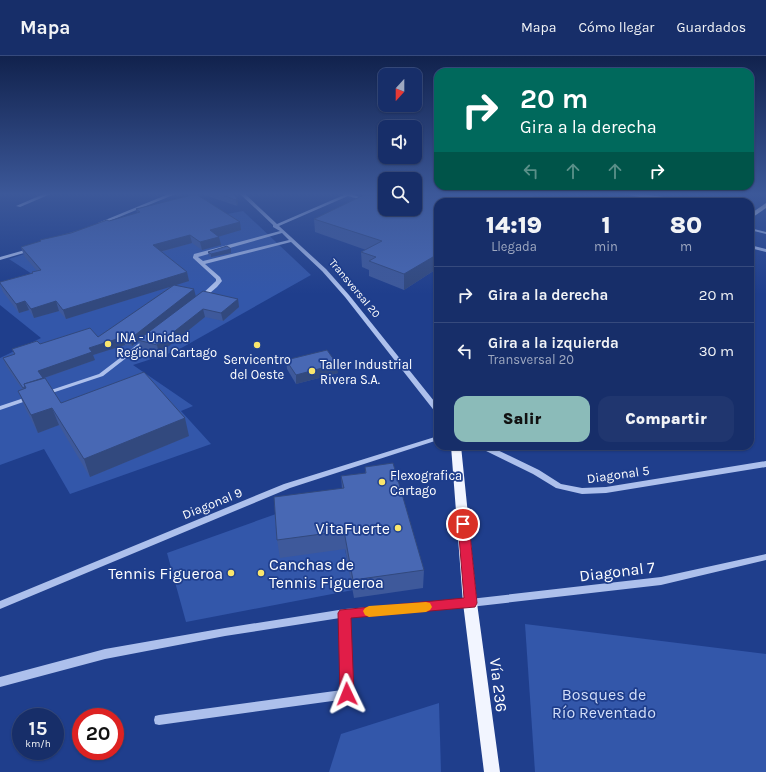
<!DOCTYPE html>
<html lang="es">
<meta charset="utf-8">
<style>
:root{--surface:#172e69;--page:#20366f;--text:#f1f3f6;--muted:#9ea8c0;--line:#364a7d;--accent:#8bbbb9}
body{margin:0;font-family:Karla,sans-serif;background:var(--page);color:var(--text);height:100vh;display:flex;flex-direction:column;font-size:15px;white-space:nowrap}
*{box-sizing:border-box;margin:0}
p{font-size:13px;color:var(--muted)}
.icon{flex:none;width:22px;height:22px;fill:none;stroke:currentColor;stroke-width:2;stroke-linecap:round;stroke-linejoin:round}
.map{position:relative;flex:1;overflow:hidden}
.sheet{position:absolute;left:434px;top:142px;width:320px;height:252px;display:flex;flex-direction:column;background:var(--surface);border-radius:12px;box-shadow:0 1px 3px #0004,0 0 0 1px var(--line)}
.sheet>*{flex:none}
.banner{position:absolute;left:434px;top:12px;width:320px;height:122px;border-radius:12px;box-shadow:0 1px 3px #0004,0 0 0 1px var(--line);background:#00695c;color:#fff;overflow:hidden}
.needle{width:26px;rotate:201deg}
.fabs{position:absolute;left:378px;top:12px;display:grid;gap:8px}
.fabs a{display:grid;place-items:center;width:44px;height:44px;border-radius:8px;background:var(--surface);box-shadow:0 1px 3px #0004,0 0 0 1px var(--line);font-size:20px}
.speed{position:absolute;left:12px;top:652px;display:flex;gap:8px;font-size:20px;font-weight:700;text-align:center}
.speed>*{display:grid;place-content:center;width:52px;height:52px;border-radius:50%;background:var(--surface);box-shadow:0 1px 3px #0004,0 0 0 1px var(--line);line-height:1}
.speed small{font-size:10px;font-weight:400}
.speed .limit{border:6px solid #d22;background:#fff;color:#111}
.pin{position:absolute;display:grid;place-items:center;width:34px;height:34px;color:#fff;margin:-17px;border:2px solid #fff;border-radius:50%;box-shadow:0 1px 4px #0007}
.me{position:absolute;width:44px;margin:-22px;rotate:358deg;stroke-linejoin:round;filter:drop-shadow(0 0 3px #0008)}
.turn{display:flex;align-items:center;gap:14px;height:84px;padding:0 20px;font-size:18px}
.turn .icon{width:52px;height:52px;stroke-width:2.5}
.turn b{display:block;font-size:28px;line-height:34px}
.lanes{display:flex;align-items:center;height:38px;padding:0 20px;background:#0003;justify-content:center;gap:20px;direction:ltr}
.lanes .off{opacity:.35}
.eta{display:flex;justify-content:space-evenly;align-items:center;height:68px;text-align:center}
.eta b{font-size:24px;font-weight:800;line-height:28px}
.cta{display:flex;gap:8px;margin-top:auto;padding:8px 20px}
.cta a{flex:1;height:46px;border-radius:12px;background:var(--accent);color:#111;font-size:16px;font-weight:800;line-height:46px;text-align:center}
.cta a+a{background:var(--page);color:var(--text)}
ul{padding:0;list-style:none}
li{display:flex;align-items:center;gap:12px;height:56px;padding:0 20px;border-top:1px solid var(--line)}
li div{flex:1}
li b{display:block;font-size:15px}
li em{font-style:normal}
header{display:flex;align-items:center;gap:24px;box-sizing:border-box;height:56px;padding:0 20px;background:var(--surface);border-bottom:1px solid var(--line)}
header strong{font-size:19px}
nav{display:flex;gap:22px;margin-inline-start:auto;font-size:14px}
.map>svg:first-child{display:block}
.green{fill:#3357aa}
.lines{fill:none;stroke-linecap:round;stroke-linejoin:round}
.minor{fill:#adc0ec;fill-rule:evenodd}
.major{fill:#f2f5ff;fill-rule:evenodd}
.wall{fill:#3e599b}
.shaded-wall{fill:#32497e}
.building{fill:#4868b4;stroke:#32497e}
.route{fill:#e11d48;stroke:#92132f}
.slow{fill:#f59e0b}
.poi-dot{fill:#fae66d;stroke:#1f3e8c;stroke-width:1.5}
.labels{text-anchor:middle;stroke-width:3.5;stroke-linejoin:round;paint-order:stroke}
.far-street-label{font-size:11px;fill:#fff;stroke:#1f3e8c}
.poi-label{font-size:13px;fill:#fff;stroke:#1f3e8c;text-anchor:start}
.street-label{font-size:13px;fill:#fff;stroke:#1f3e8c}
.near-poi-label{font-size:16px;fill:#fff;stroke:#1f3e8c;text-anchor:end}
.near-street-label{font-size:16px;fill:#fff;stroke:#1f3e8c}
.near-park-label{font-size:16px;fill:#d2def9;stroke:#1f3e8c}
</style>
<header>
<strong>Mapa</strong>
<nav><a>Mapa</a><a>Cómo llegar</a><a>Guardados</a></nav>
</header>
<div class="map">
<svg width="766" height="716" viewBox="0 0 766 716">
<rect width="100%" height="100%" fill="#1f3e8c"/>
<!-- green -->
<g class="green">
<polygon points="243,155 311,219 176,295 133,309 193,350 181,355 211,388 70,438 44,393 0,409 0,302 41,282 0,249 0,229 32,218 9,203 37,194"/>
<polygon points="276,458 345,493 353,534 186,566 167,497"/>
<polygon points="525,568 766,598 766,716 535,716"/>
<polygon points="439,647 441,716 329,716 341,678"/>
</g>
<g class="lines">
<!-- minor -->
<g class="minor">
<polygon points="46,137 53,137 20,151 16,150"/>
<polygon points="171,137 178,137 102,168 98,167"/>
<path d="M239 137H244L277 168 344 139 342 137H347L363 142V144H362L348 140 279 170 326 213 349 239 438 350V357H436L345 241 322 215 291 186 205 208 220 221 222 225 217 231 203 243H199V241L216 225V223L193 202V201L194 198 280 175 273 171V169ZM282 177 289 184 203 205 198 201Z"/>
<polygon points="750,172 766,176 766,178 750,174"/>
<polygon points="750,189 766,193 766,196 750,192"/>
<polygon points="32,192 34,192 34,194 0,204 0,201"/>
<polygon points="146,282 149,284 148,285 103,320 46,339 44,340 41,338 42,337 99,318"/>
<polygon points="30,340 32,341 33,342 32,343 0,354 0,350"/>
<polygon points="438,380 438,384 290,432 0,553 0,545 284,428"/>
<polygon points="479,390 489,390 539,414 561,428 582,432 606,431 766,405 766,411 606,437 582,438 556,432 533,418 480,392"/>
<polygon points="766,498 766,504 661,529 470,551 350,561 352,638 351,642 347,643 159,669 155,668 154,664 155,660 159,659 342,634 340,562 225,580 105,603 0,631 0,621 105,593 225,572 345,553 470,543 661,521"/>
</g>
<!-- major -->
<g class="major">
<polygon points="615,137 635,137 685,144 688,146 672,146"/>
<polygon points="766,147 766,152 750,163 750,158"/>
<polygon points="451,390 461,390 477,547 500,716 484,716 463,547"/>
</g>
</g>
<!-- wall -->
<g class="wall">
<polygon points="175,137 181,137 180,140 176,139"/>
<polygon points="199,137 231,137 237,142 238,148 237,150"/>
<polygon points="438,146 438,212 404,234 369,220 369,214 362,211 361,196 366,194 315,176 314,163"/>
<polygon points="136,153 241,174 219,180 221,189 202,194 192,187 162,196 187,216 189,225 176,229 195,240 238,243 239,251 223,265 205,261 159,298 140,293 139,285 132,290 125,289 93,299 95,304 45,322 61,347 189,380 90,421 59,369 38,377 25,352 18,335 22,333 6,310 3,302 14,299 12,293 40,288 98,281 170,231 66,263 59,255 34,262 29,254 19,257 3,236 0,228 0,226 33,217 32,216 37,215 24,200 21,191 109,165 137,157"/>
<polygon points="231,193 231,197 211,201 209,200 208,196"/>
<polygon points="286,304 338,317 296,328 287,313"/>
<polygon points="365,411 424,514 423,532 354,542 345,493 280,502 277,484 342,433 341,420 365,417"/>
</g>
<!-- shaded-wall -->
<g class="shaded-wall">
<polygon points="237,142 238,148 237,150 236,144"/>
<polygon points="240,166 241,174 211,183 210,174"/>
<polygon points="190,179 192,187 155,197 153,189"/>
<polygon points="219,181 221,189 202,194 200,186"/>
<polygon points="231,193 231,197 211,201 211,198"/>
<polygon points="438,198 438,212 404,234 404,218"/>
<polygon points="187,216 189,225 66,263 63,254"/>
<polygon points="194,233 196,241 138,284 139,285 132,290 130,283"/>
<polygon points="238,243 239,251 223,265 221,257"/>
<polygon points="25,245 29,254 19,257 16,248"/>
<polygon points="56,245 59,255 34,262 31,253"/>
<polygon points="203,253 205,261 159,298 157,289"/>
<polygon points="123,281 125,289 93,299 95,304 41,323 38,315 89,292"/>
<polygon points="337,308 338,317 296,328 296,319"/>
<polygon points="52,352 59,369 38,377 31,359"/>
<polygon points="185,362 189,380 90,421 84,403"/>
</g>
<!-- building -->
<g class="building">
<polygon points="217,137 231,137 237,142 236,144"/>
<polygon points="368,137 385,137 385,153 415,153 415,137 522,137 556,146 438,146 438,198 404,218 369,205 376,201 361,196 382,185 314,163"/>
<polygon points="196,138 240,166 210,174 219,181 200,186 190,179 153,189 187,216 63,254 56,245 31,253 25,245 16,248 0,227 0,226 33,217 32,216 41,214 21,191 41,185 40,184 71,177 107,164 109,165 140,156 136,153"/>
<polygon points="639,143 670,146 639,146"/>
<polygon points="227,190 231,193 211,198 208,196"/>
<polygon points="174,229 194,233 130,283 123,281 89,292 92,296 38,315 43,322 24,328 25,331 23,332 3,302 15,298 12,293 37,285 40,288 90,272 98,281"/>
<polygon points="203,235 238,243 221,257 203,253 157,289 138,284"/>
<polygon points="327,294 337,308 296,319 286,304"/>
<polygon points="144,316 185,362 84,403 52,352 31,359 18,335 26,332 24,328 45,322 61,347"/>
<polygon points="393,407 424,514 353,524 344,475 277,484 274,441 344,432 341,420 366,417 365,411"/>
</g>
<!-- sky -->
<linearGradient id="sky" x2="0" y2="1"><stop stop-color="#11224d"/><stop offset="0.58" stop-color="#3c5899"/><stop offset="1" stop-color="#3c5899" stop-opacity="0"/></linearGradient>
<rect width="766" height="238" fill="url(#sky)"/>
<!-- route -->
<polygon class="route" points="463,464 467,466 469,468 477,547 475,551 351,562 354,638 352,643 347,645 342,643 340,638 338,557 340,554 464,542 458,468 459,466"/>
<!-- slow -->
<polygon class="slow" points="426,546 430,547 432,551 430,554 426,556 369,561 365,559 363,555 365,552 369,550"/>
<!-- markers -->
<g class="poi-dot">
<circle cx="108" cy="288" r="4"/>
<circle cx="257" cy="289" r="4"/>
<circle cx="312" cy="315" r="4"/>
<circle cx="382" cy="426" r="4"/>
<circle cx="398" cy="472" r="4"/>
<circle cx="231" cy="517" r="4"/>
<circle cx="261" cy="517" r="4"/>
</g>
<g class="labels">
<!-- far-street labels -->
<g class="far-street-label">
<text transform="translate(355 232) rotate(50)" y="4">Transversal 20</text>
</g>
<!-- poi labels -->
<g class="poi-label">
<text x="116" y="286">INA - Unidad<tspan x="116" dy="15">Regional Cartago</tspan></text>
<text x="257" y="308" text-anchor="middle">Servicentro<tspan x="257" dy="15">del Oeste</tspan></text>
<text x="320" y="313">Taller Industrial<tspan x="320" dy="15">Rivera S.A.</tspan></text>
<text x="390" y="424">Flexografica<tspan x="390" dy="15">Cartago</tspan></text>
</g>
<!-- street labels -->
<g class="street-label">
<text transform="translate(618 418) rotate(-8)" y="5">Diagonal 5</text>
<text transform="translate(212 447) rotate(-22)" y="5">Diagonal 9</text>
</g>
<!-- near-poi labels -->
<g class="near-poi-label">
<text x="390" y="478">VitaFuerte</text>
<text x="269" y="514" text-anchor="start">Canchas de<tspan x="269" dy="18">Tennis Figueroa</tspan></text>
<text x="223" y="523">Tennis Figueroa</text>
</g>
<!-- near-street labels -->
<g class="near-street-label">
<text transform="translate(617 515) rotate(-7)" y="6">Diagonal 7</text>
<text transform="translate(499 629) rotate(83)" y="6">Vía 236</text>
</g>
<!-- near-park labels -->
<g class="near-park-label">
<text x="604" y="644">Bosques de<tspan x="604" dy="18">Río Reventado</tspan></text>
</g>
</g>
</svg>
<div class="fabs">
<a><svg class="needle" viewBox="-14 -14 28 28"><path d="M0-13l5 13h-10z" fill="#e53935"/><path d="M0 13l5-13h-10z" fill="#9ea8c0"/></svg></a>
<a><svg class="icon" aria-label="sound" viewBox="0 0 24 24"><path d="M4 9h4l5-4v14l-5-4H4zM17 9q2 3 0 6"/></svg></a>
<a><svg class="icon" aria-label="search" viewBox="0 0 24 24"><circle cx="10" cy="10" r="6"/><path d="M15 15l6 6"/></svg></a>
</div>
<div class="speed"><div>15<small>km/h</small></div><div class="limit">20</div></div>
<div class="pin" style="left:463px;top:468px;background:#d93025"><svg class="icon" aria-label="arrive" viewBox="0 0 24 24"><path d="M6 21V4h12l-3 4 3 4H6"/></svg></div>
<svg class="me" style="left:347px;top:638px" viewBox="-20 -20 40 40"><path d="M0-17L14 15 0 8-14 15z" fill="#e11d48" stroke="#fff" stroke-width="4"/></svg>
<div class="banner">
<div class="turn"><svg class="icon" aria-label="right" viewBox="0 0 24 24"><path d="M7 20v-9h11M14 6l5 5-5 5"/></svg><div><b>20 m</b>Gira a la derecha</div></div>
<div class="lanes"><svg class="icon off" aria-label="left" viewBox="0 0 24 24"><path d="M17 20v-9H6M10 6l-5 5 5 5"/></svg><svg class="icon off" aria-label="ahead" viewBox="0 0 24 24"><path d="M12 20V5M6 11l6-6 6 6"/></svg><svg class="icon off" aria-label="ahead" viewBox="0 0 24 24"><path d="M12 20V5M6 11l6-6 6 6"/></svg><svg class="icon" aria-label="right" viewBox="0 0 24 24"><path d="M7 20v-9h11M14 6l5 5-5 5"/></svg></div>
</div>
<section class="sheet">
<div class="eta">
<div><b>14:19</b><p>Llegada</p></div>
<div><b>1</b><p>min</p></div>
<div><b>80</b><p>m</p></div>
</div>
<ul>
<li><svg class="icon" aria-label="right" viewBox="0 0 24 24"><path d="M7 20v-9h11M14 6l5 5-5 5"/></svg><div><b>Gira a la derecha</b></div><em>20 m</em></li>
<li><svg class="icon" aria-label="left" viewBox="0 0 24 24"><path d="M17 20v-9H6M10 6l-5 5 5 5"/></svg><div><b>Gira a la izquierda</b><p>Transversal 20</p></div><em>30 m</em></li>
</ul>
<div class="cta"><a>Salir</a><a>Compartir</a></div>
</section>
</div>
